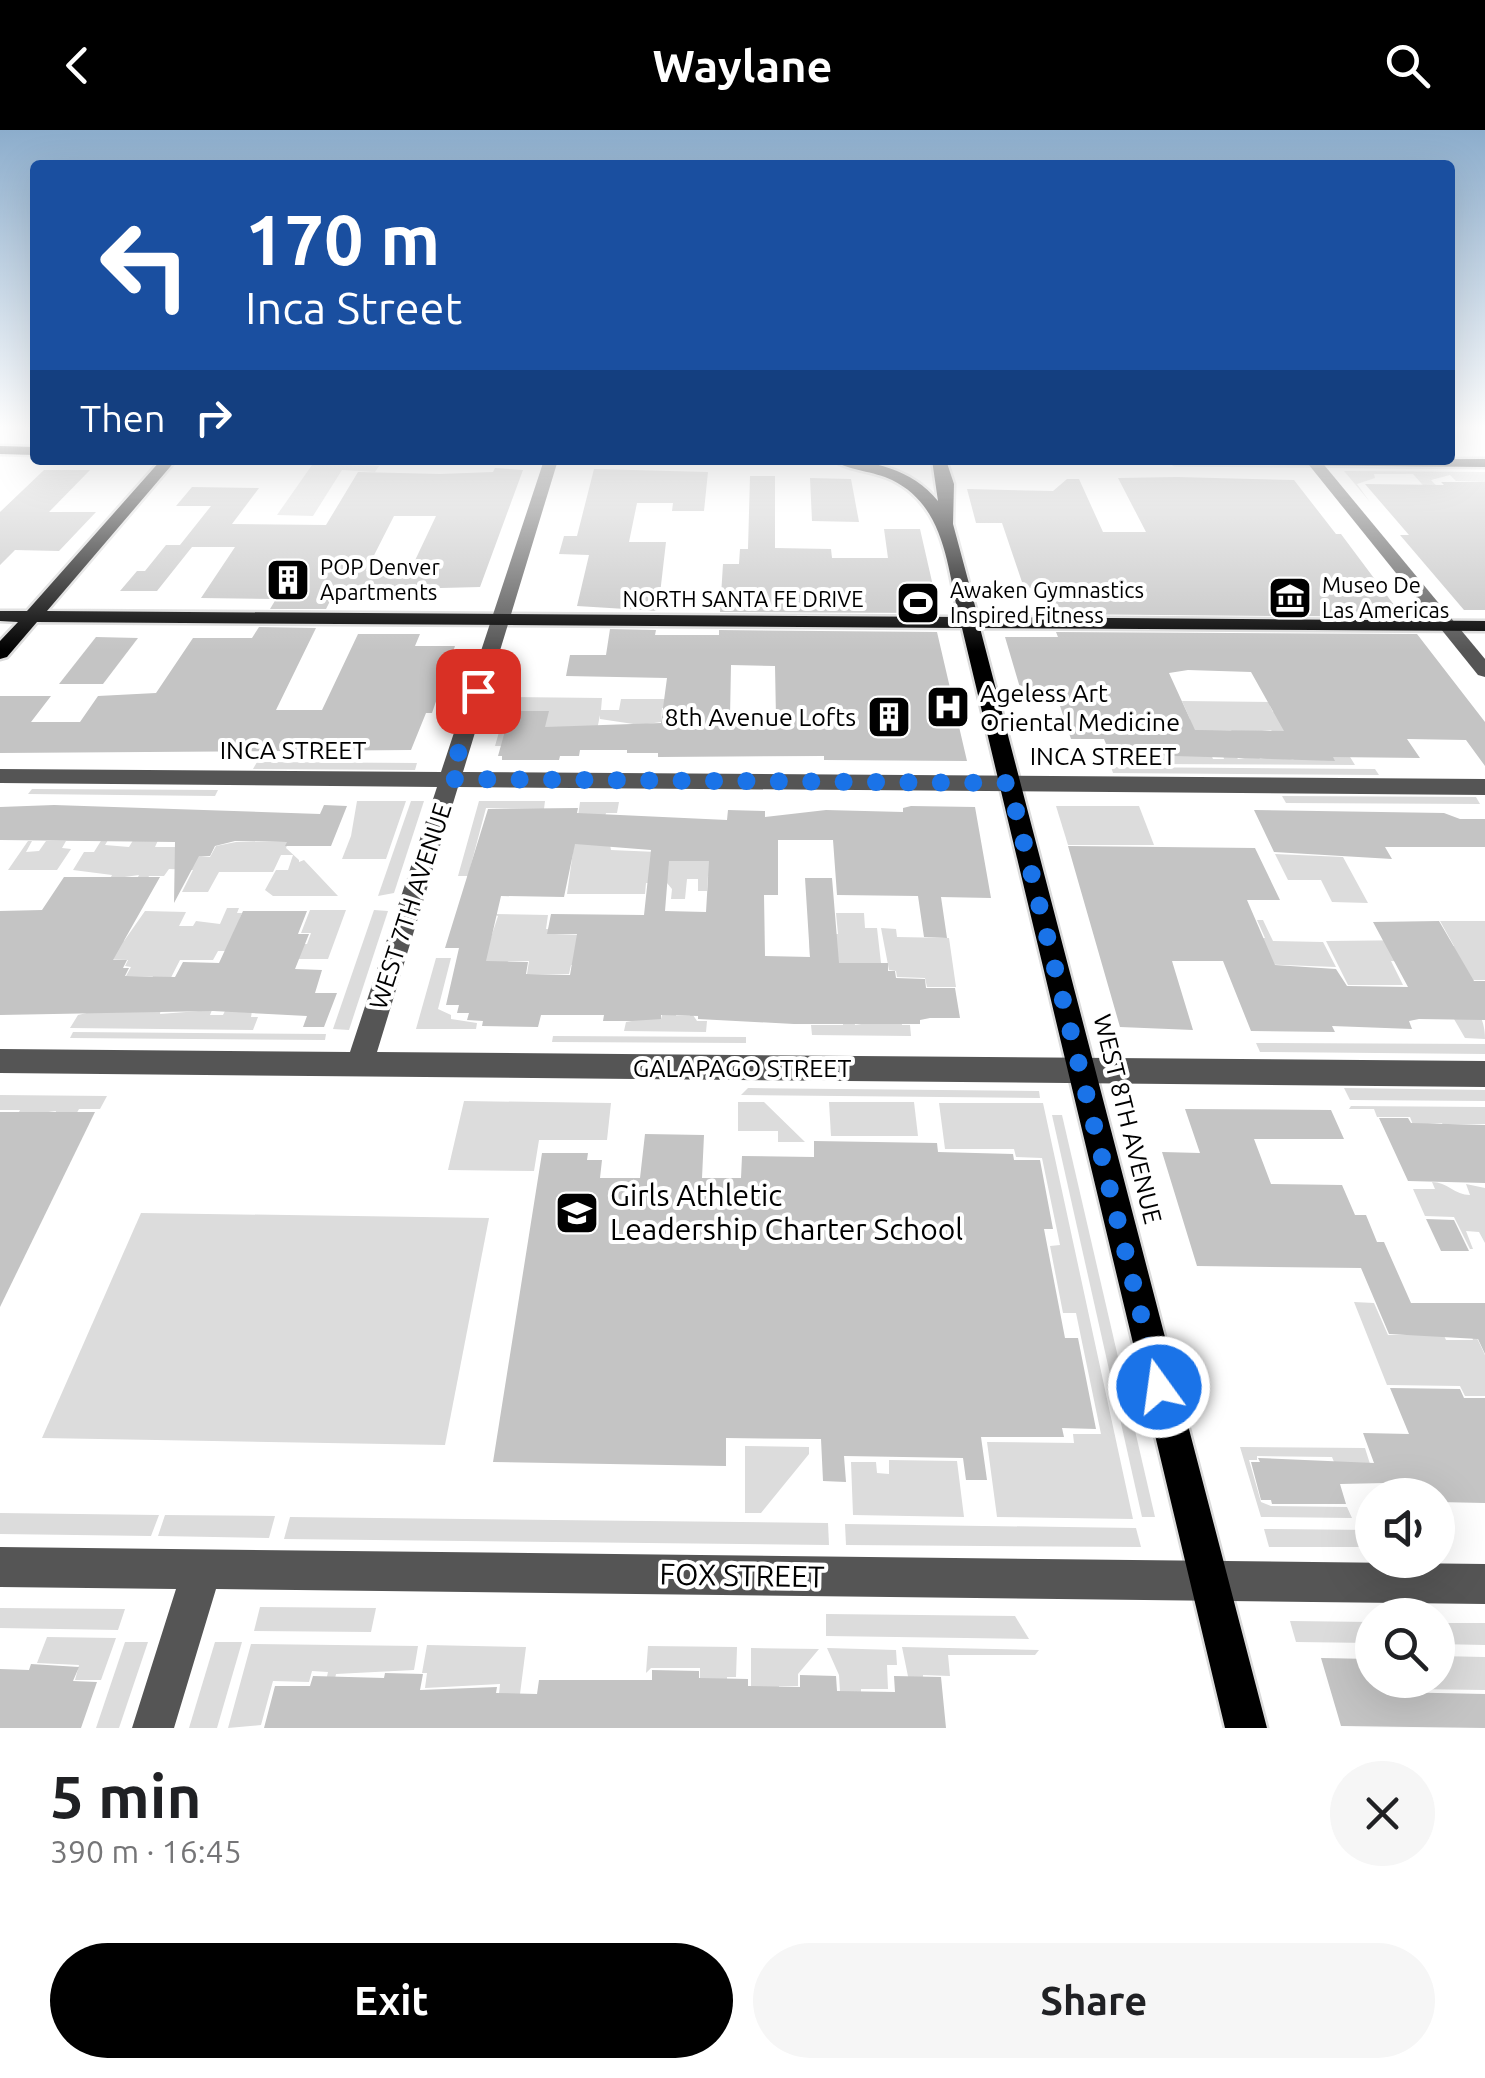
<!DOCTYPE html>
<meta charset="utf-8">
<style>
:root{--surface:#fff;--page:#f6f6f6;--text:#202124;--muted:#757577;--accent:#000}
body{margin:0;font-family:Ubuntu,sans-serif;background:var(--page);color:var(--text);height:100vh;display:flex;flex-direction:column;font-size:38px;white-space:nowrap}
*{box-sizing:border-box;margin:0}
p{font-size:32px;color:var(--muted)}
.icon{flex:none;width:55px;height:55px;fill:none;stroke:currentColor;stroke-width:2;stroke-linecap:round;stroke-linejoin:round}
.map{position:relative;height:1598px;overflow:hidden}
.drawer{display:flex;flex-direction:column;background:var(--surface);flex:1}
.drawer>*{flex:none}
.guide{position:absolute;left:30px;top:30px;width:1425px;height:305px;border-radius:10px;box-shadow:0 10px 40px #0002;background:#1a4fa0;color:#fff;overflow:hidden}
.buttons{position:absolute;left:1355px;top:1348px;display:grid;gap:20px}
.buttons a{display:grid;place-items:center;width:100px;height:100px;border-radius:50%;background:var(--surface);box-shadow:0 10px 40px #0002;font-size:50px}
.pin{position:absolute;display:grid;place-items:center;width:85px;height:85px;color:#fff;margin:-42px;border-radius:20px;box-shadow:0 5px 15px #0006}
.me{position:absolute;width:110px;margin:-55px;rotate:346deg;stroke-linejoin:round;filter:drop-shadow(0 0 8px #0008)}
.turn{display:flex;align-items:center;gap:35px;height:210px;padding:0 50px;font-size:45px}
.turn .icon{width:130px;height:130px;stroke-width:2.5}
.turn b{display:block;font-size:70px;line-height:85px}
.then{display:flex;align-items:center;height:95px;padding:0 50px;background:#0003;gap:20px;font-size:38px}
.round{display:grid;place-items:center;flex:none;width:105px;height:105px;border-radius:52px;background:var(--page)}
.overview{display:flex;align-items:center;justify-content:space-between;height:170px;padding:0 50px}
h1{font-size:60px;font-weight:700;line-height:75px}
.action{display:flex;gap:20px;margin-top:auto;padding:20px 50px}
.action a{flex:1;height:115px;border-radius:60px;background:var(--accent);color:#fff;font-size:40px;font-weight:700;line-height:115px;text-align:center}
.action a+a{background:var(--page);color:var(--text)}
header{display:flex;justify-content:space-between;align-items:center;height:130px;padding:0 50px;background:var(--accent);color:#fff;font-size:45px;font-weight:700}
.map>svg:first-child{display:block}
.green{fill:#dcdcdc;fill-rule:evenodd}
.building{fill:#c4c4c4;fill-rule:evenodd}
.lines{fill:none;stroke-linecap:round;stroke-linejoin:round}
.major-casing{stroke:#dbdbdb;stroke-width:5}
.minor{fill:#555;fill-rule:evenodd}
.major{fill:#000;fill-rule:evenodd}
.route{stroke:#1a73e8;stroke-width:18;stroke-dasharray:0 32.4}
.labels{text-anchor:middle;stroke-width:8;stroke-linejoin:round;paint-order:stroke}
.far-poi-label{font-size:22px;fill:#000;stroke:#fff;text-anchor:start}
.far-street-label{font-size:22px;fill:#000;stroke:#fff}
.poi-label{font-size:25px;fill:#000;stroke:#fff;text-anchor:start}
.street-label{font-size:25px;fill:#000;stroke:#fff}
.near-poi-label{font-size:30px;fill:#000;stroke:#fff;text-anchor:start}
.near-street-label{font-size:30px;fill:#000;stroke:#fff}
</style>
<header><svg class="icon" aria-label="back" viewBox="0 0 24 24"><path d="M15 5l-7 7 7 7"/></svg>Waylane<svg class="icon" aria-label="search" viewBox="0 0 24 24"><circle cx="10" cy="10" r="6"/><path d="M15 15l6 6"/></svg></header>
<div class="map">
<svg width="1485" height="1598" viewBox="0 0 1485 1598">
<rect width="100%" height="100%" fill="#fff"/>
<!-- green -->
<g class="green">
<polygon points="312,335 379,336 375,342 342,340 313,386 277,385"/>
<polygon points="1344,341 1485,342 1485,352 1456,351 1450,345 1431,350 1445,365 1437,371 1413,344 1374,344 1375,348 1357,354 1370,372"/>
<polygon points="509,567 602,568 601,580 619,580 621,569 671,569 670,578 662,578 661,592 640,595 600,589 600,585 597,600 514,596 503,616 495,616"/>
<path d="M1182 571 1279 572 1270 576 1273 582 1317 573 1355 635 1149 634 1131 590 1190 589ZM1231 600 1234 604 1271 600 1294 630 1280 626 1260 629 1258 626 1238 629 1235 625H1223L1224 629H1213L1202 601Z"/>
<polygon points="257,632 417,633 415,640 253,639"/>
<polygon points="1111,637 1375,639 1379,645 1113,643"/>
<polygon points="32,659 218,660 215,666 28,664"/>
<polygon points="1282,666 1476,667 1480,674 1286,673"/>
<polygon points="357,671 406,671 386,729 342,729 351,706"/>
<polygon points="411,671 424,671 394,763 378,766"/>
<polygon points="479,671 545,671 544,679 486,678 468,746 458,746"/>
<polygon points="580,672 619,672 617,683 606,683 605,687 611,720 657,722 657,731 723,731 726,746 708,746 707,761 698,761 698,749 687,749 685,769 671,769 672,759 667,753 646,753 645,764 567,764"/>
<polygon points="1056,676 1139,676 1154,715 1068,715"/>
<polygon points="119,682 125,682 105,715 129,717 135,707 159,708 155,717 207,717 201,726 210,727 216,716 236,712 284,712 290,708 286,718 299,730 299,732 304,730 338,766 273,766 265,760 276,740 288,740 293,725 281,725 273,742 219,742 208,762 182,762 193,740 169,739 164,746 149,746 140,762 130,762 139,745 110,749 112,745 73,740 84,722 94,722"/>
<polygon points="28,711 32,711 26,722 39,721 46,711 66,711 62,718 71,719 57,740 8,740"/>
<polygon points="1275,724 1343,727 1368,773 1332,772 1321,750 1288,750"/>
<path d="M227 778H239L237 783H242L234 804H262L271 783H285L265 830 256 831 236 880 252 881 251 887H258L253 900 70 898 78 885 95 881 110 854H121L107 882H137L153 846H126L131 837 125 836 128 830 90 829 84 840H78L81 832 14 828 4 842H0V835L15 810H0V802L55 800 54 804H78L92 781 100 782 84 810H92L88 818H97L102 811H124L145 781 186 782 179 796H193L196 791 220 794ZM218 821H254L223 885H210L212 880 160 884 161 878 156 877 180 830H213Z"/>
<polygon points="310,780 346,780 328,829 290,829 296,814 307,814 311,803 301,803"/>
<polygon points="374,780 388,781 349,900 333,899"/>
<polygon points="836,783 864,783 865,798 877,798 881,833 868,833 869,843 811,855 809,804 838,804"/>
<polygon points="493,784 548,785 546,799 554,799 554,804 585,805 589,835 571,835 569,844 527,844 529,831 508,831 506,838 483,832 498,786"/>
<polygon points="1257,790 1263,790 1273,811 1323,812 1336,837 1259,834 1244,808 1265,808"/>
<path d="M1440 791H1485V850H1467C1468 873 1485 881 1485 909L1465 908 1421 832 1391 831 1403 855H1348L1326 811 1420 810 1423 816H1454Z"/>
<polygon points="881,798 896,799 897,807 949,808 956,857 927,857 925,848 897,847 896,841 889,840"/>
<polygon points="436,828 451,828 438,879 451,885 451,889 477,893 476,899 416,899"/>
<polygon points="676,882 676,886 690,886 691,882 697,891 707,891 706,902 624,901 626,892 632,891 633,885 661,889 662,885"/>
<polygon points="843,888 854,888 855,895 901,888 902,895 910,895 911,906 812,905 811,895 843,895"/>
<polygon points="73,902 326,904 325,910 70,908"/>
<polygon points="553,906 746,907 746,913 552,912"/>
<polygon points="1256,913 1485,914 1485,924 1260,922"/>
<polygon points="748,958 1039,961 1040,968 741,965"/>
<polygon points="1344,958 1485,960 1485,971 1350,970"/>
<polygon points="0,965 107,966 100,979 79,979 74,988 54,988 56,981 17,986 20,980 0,980"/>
<polygon points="464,971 611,973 607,1010 539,1010 534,1041 448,1040"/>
<polygon points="738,972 764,972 805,1012 778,1012 778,1001 738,1001"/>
<polygon points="829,972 914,972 918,1006 831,1006"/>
<polygon points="939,973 1043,973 1133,1389 997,1387 987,1312 1074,1313 1073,1304 1101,1304 1076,1183 1063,1183 1050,1116 1060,1115 1042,1028 1016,1027 1014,1019 945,1019"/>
<polygon points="1351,976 1485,977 1485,994 1448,994 1446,1001 1442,993 1413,995 1410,987 1377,987 1374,979 1349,979"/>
<polygon points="1052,985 1062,985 1155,1387 1142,1387"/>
<path d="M1432 1052C1447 1052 1455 1065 1470 1065L1466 1054 1485 1058V1113L1479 1102 1466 1101 1473 1119H1470L1454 1087 1425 1086 1413 1059H1435Z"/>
<polygon points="141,1083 489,1088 445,1315 42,1308"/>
<polygon points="1354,1172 1374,1173 1388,1205 1420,1205 1407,1173 1429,1173 1446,1210 1473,1210 1461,1174 1485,1225 1485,1266 1465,1266 1460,1256 1387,1255"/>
<polygon points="745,1316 809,1317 809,1324 761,1383 745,1383"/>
<polygon points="1240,1317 1365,1318 1370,1334 1334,1332 1332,1327 1257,1326 1257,1330 1249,1330 1261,1372 1271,1376 1347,1377 1352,1388 1261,1387"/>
<polygon points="889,1330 957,1331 964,1387 853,1385 851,1332 876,1332 877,1343 889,1344"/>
<polygon points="0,1383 158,1385 159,1385 151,1406 0,1404"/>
<polygon points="165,1385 275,1386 269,1408 158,1406"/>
<polygon points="290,1387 828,1393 829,1415 284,1409"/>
<polygon points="845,1394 1136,1398 1141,1417 846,1415"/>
<polygon points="1264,1399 1372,1400 1372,1417 1269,1417"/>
<polygon points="260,1477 376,1478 371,1502 254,1501"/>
<polygon points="0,1478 125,1479 118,1500 0,1498"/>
<polygon points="826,1484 1015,1486 1029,1509 826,1506"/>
<polygon points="1290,1491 1372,1492 1372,1513 1296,1512"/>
<polygon points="1438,1493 1485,1493 1485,1515 1438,1514"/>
<polygon points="47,1507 116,1508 101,1550 75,1550 79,1535 37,1533"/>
<polygon points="125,1512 148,1512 119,1598 96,1598"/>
<polygon points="215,1512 242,1512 217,1598 189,1598"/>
<polygon points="251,1514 418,1516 414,1540 336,1544 326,1590 317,1590 328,1542 312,1541 309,1552 273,1551 261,1595 228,1598"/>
<polygon points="427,1515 526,1517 520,1564 499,1564 500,1554 425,1558 427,1543 422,1543"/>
<polygon points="648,1516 737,1517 736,1547 727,1547 727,1559 700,1559 700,1538 651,1538 646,1543"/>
<polygon points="902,1517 1039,1520 1035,1525 948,1525 950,1546 923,1545 924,1562 911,1561"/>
<polygon points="751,1518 819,1519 798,1544 798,1556 779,1556 779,1560 751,1557"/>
<polygon points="827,1518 896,1520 897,1535 887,1535 888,1559 861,1559 861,1577 840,1562 839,1545"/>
<polygon points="1438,1526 1485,1527 1485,1560 1413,1559 1410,1550 1438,1550"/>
</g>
<!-- building -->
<g class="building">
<path d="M495 338 523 340 480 457 402 459 398 466 331 469 326 479H270L276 469 201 468 235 417H192L157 461H120L137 441H145L166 415H180L211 376H176L192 357 259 358 232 394 326 395 358 342 440 344 493 342ZM394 386H436L410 441H366Z"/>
<polygon points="594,339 708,342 704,381 672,381 673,373 637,373 629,412 666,412 658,481 577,476 589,425 559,424 564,406 577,406"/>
<polygon points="44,340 90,340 49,382 96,382 59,421 15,420 0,435 0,382"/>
<polygon points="750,346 775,346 775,418 831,419 832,428 888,428 884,399 920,399 938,478 932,478 933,483 720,482 723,434 739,434 740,419 748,419"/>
<polygon points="1177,347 1294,350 1336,404 1341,404 1403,487 1050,484 1041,458 1024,458 1002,393 976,393 967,359 1053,361 1067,349 1079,349 1103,402 1146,402 1118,348"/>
<polygon points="810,348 851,349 859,392 812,391"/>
<polygon points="1441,352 1485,352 1485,480 1464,480 1400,405 1409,405 1365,354 1444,355"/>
<polygon points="259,497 316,498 276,580 322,580 358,504 420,504 415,516 455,516 432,583 426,583 411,620 0,623 0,566 51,566 31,592 80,592 98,566 156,563 193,508 252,508"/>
<path d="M610 499 656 500 655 505H719V500L937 502 967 631 824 630V626L658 627V623H627V620H580L579 626H560L559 630H502V626H498L510 583 514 581H549L545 597 661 593 667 548 566 546 570 525H606ZM731 535 775 536 776 588 730 587Z"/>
<path d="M1056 502 1417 504 1485 592V636L1466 610 1407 609 1420 628 1333 627 1335 631 1110 624 1104 609H1071L1055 561H1021L1005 507H1058ZM1188 540 1251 542 1284 601 1195 600 1169 543Z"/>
<polygon points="96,507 138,508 103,554 59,554"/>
<polygon points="54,675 320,684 324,675 347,676 331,716 285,716 287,712 235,711 215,716 210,726 199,726 174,773 175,712 0,710 0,677"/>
<path d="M911 676 975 677 991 768 941 767 947 808 924 807 918 766 837 765 833 710H778V765H764L765 826 810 827 805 748H832L839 833H888V841H895L896 848 925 849 926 858H955L960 888H930L920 890V894H794L698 889V886L661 885V889L631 891H603L604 885H541L538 897 482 896 483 891 467 890 469 883H457L459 875H446L459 818H445L488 679 578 678 577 683 727 690 728 680 765 681V687L826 680 903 682V678ZM575 714 651 720 644 785 551 784 547 804H577L570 845 526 844 528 832 486 831 501 766 564 767ZM669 731H709L706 782 665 781Z"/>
<polygon points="1254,680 1444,683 1460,689 1485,689 1485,717 1385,717 1392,729 1274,722"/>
<polygon points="1068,716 1255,718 1280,770 1247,770 1275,835 1336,839 1347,856 1408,857 1373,792 1439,791 1474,851 1485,851 1485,890 1419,889 1409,891 1412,899 1332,896 1335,902 1251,901 1223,831 1172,831 1193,900 1120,897"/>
<polygon points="64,747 160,747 113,830 127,830 123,838 129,838 125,846 175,847 183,832 219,833 243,781 307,781 298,804 309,804 295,839 322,840 315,863 337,863 324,897 303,897 307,886 213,881 0,885 0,781 42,780"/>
<polygon points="1185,979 1331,980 1344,1009 1254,1009 1271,1054 1342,1055 1355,1085 1366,1085 1377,1112 1384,1112 1411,1173 1485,1173 1485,1224 1478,1209 1389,1204 1361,1138 1197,1136 1162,1022 1200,1023"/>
<polygon points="0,982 95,982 0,1177"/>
<polygon points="1379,988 1408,988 1411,993 1485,995 1485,1053 1408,1051"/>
<polygon points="645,1004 704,1005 702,1048 741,1048 742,1026 814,1027 814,1011 937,1013 938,1022 1013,1024 1014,1030 1040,1030 1053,1099 1044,1099 1065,1208 1078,1208 1096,1299 1062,1298 1064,1307 981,1307 987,1350 966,1350 963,1328 844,1326 846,1352 823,1351 821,1309 726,1308 726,1336 493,1332 542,1023 588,1023 587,1030 602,1030 600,1048 640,1048"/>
<polygon points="1426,1089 1454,1090 1469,1121 1441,1121"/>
<polygon points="1390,1258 1460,1259 1464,1268 1485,1268 1485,1373 1438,1372 1438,1365 1431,1361 1388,1360 1386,1353 1340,1354 1346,1374 1272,1374 1271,1370 1261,1370 1251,1332 1260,1332 1258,1328 1374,1333 1363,1303 1409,1304"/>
<polygon points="1321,1528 1372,1529 1372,1550 1386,1550 1390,1562 1485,1564 1485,1598 1341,1596"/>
<polygon points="31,1534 79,1537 73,1551 97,1552 81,1598 0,1598 0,1539 29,1540"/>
<polygon points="652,1540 699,1541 699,1548 748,1549 748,1556 800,1557 800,1545 836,1546 837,1561 895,1562 894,1546 941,1547 946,1598 264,1598 275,1556 310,1556 313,1546 384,1548 385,1543 423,1544 420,1560 497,1557 496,1563 537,1564 539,1550 652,1550"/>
</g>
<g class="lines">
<defs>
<g id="major">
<polygon points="0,316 35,317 35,325 0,324"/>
<polygon points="1485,329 1485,337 1175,334 1168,330"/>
<path d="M161 330H176L47 481 959 487C947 436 945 376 892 350 874 341 849 341 833 330 872 330 912 339 938 371L932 330H946L954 354 953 394 978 487 1485 491V501L980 498 1267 1598H1225L962 498 37 492 7 527 0 529V511L18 492 0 491V481H27Z"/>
</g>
</defs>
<!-- major casing -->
<use href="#major" class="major-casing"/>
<!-- minor -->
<g class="minor">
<polygon points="544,330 558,330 463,642 1485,649 1485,665 458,657 377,922 1485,931 1485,957 0,943 0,919 350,922 437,657 0,653 0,639 441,642"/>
<polygon points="1305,330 1320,330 1485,529 1485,547 1478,545"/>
<polygon points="0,1417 1485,1434 1485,1474 216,1459 174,1598 132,1598 176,1459 0,1457"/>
</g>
<!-- major -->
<use href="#major" class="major"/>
</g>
<!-- sky -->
<linearGradient id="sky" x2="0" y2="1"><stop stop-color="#8cadcc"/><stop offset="0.57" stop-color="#fff"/><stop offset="1" stop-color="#fff" stop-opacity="0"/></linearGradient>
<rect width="1485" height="521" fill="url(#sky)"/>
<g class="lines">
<!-- route -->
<polyline class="route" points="478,561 450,649 1009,653 1159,1257"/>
</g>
<!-- icons -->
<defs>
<symbol id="building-square" viewBox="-11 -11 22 22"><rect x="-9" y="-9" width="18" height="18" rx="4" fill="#000" stroke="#fff"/><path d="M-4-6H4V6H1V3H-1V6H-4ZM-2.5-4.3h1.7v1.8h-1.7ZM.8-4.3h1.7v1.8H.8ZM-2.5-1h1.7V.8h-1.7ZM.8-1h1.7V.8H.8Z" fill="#fff"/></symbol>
<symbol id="museum-square" viewBox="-11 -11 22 22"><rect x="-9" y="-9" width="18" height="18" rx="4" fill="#000" stroke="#fff"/><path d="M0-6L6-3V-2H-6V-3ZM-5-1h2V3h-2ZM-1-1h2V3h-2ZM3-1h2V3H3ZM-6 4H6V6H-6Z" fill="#fff"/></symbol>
<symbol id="stadium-square" viewBox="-11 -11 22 22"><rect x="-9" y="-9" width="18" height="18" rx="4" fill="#000" stroke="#fff"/><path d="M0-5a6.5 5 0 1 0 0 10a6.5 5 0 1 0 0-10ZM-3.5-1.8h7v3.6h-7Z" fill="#fff"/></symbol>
<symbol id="hospital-square" viewBox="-11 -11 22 22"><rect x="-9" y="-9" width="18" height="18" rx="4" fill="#000" stroke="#fff"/><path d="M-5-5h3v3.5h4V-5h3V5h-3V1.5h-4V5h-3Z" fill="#fff"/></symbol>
<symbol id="school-square" viewBox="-11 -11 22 22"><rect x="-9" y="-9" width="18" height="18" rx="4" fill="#000" stroke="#fff"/><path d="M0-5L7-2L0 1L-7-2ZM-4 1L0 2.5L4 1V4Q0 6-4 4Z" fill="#fff"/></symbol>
</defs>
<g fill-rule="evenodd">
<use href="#building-square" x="263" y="425" width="50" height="50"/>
<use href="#museum-square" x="1265" y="443" width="50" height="50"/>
<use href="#stadium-square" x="893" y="448" width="50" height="50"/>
<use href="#hospital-square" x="923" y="552" width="50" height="50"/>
<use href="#building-square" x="864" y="562" width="50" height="50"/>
<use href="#school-square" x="552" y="1058" width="50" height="50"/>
</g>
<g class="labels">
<!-- far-poi labels -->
<g class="far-poi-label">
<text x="320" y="445">POP Denver<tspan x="320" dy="25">Apartments</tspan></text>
<text x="1322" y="463">Museo De<tspan x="1322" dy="25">Las Americas</tspan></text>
<text x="950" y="468">Awaken Gymnastics<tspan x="950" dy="25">Inspired Fitness</tspan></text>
</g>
<!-- far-street labels -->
<g class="far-street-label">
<text x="743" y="477">NORTH SANTA FE DRIVE</text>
</g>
<!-- poi labels -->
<g class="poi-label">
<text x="980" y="572">Ageless Art<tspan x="980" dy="29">Oriental Medicine</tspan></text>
<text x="856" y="596" text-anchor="end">8th Avenue Lofts</text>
</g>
<!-- street labels -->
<g class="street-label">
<text x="293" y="629">INCA STREET</text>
<text x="1103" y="635">INCA STREET</text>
<text transform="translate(410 776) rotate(-72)" y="9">WEST 7TH AVENUE</text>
<text x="742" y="947">GALAPAGO STREET</text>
<text transform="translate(1128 989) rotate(76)" y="9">WEST 8TH AVENUE</text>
</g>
<!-- near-poi labels -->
<g class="near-poi-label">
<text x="610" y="1076">Girls Athletic<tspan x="610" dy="34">Leadership Charter School</tspan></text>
</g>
<!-- near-street labels -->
<g class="near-street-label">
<text transform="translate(742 1446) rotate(1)" y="10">FOX STREET</text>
</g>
</g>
</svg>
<div class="buttons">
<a><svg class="icon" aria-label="sound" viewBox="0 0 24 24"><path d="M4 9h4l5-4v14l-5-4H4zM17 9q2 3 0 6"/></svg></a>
<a><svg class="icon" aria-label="search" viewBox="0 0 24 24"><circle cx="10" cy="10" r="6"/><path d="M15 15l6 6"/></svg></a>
</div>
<div class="pin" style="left:478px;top:561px;background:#d93025"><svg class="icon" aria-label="arrive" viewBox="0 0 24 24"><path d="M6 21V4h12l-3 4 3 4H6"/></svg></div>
<svg class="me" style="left:1159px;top:1257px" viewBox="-20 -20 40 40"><circle r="17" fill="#1a73e8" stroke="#fff" stroke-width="3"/><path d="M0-11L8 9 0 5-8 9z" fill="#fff"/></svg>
<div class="guide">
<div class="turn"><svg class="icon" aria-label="left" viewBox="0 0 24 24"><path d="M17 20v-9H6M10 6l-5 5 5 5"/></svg><div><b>170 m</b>Inca Street</div></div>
<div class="then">Then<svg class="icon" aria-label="right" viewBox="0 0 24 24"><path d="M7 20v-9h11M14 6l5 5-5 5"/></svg></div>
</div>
</div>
<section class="drawer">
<div class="overview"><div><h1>5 min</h1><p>390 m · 16:45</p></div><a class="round"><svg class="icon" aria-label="close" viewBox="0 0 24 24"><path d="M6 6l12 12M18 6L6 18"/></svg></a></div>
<div class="action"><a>Exit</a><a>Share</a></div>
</section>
